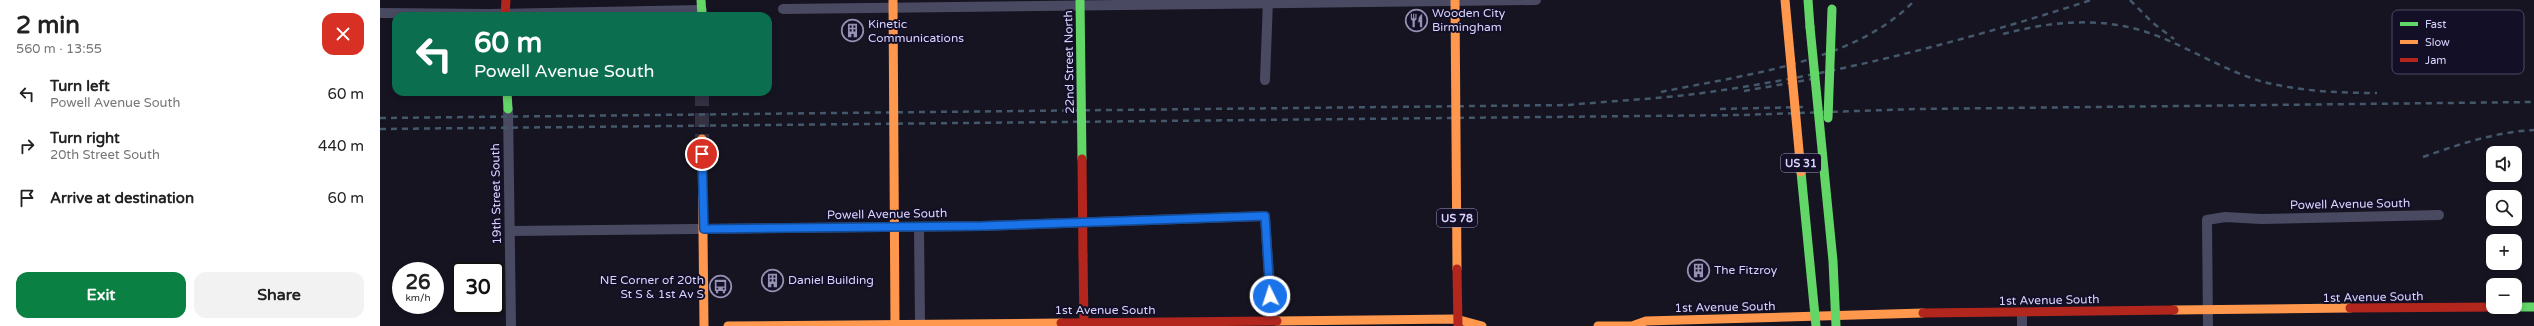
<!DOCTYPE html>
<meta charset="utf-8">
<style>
:root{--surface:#fff;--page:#f2f2f2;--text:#222;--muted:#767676;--accent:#0b8043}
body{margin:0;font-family:"Varela Round",sans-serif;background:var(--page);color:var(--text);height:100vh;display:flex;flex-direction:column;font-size:15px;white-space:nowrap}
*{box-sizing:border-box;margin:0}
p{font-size:13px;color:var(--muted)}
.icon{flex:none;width:22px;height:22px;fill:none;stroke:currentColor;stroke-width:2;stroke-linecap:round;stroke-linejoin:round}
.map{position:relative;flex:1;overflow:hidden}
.drawer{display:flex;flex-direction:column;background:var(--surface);width:380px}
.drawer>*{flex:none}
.banner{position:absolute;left:12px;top:12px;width:380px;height:84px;border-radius:12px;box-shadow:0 2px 6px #0003;background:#0b6e4f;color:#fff;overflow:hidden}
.controls{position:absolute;left:2106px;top:146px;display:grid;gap:8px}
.controls a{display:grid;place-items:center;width:36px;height:36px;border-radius:8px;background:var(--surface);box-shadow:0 2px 6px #0003;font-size:20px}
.speed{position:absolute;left:12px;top:262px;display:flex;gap:8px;font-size:20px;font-weight:700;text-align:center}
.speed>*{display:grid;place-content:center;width:52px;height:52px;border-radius:50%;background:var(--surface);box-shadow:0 2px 6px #0003;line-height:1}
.speed small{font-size:10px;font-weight:400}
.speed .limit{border:2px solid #111;border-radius:6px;background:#fff;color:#111}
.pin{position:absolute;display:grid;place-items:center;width:34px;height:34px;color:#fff;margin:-17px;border:2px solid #fff;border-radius:50%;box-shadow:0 1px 4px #0007}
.me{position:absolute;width:44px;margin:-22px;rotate:356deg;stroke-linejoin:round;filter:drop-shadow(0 0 3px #0008)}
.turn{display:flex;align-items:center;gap:14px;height:84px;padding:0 16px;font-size:18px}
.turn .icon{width:52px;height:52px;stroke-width:2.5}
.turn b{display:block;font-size:28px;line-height:34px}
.round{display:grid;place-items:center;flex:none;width:42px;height:42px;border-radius:12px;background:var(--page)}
.overview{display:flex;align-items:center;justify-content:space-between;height:68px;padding:0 16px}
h1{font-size:24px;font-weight:700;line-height:30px}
.cta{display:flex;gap:8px;margin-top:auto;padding:8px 16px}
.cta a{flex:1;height:46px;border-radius:12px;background:var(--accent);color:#fff;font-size:16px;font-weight:700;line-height:46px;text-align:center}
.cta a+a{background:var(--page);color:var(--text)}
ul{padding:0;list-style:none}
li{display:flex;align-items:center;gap:12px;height:52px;padding:0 16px}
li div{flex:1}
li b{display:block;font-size:15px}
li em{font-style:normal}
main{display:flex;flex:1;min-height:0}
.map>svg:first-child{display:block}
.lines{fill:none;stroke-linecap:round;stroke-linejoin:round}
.secondary-tunnel{stroke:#333142;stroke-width:14;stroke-dasharray:14 7;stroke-linecap:butt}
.street{stroke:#4a4962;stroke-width:10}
.fast{stroke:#63d668;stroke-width:9}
.slow{stroke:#ff974d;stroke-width:9}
.jam{stroke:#b3261e;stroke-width:9}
.rail{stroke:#43596b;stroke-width:2.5;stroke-dasharray:6 5;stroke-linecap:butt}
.fast-bridge{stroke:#63d668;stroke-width:9}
.slow-bridge{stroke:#ff974d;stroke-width:9}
.jam-bridge{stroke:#b3261e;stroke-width:9}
.route-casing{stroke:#114b97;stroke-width:10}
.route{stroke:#1a73e8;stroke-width:7}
.labels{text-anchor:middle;stroke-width:4;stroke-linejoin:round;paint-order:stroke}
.shield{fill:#130f26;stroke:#9e99be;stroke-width:1}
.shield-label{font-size:11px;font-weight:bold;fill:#d9d4ff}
.poi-label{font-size:12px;fill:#d9d4ff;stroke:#130f26;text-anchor:start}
.street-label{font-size:12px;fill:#d9d4ff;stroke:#130f26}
.key{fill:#130f26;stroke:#4e4a67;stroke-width:1}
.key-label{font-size:11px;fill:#d9d4ff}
</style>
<main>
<section class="drawer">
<div class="overview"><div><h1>2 min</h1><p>560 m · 13:55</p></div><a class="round" style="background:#d93025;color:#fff"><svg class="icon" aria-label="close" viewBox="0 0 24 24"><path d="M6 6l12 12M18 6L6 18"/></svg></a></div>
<ul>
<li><svg class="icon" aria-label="left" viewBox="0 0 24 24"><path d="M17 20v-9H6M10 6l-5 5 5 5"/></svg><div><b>Turn left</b><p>Powell Avenue South</p></div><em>60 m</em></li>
<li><svg class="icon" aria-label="right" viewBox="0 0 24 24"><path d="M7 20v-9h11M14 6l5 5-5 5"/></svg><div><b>Turn right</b><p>20th Street South</p></div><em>440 m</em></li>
<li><svg class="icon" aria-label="arrive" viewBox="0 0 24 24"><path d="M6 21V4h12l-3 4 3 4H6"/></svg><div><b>Arrive at destination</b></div><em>60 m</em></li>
</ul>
<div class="cta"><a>Exit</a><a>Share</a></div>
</section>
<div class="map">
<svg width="2154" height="326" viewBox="0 0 2154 326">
<rect width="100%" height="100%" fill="#161421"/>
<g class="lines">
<!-- secondary-tunnel -->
<polyline class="secondary-tunnel" points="322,92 322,139"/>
<!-- street -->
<g class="street">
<polyline points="403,9 1156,0"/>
<polyline points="0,13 109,14 322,10"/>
<polyline points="885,80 888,0"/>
<polyline points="128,109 131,326"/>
<polyline points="539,227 540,324"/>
<polyline points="130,231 603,226 885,216 892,319"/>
<polyline points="1642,313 1642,326"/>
<polyline points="1828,326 1827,220 1845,217 1881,219 2059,215"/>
</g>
<!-- fast -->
<g class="fast">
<polyline points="321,0 322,16"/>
<polyline points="1428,0 1430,27"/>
<polyline points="127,92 128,109"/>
<polyline points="2135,307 2154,307"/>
</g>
<!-- slow -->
<g class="slow">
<polyline points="322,139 324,326"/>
<polyline points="1794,310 1970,308"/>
<polyline points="897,321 1076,319 1102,326"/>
<polyline points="348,326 681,323"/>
<polyline points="1218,326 1252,326 1266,321 1543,313"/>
</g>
<!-- jam -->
<g class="jam">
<polyline points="125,16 126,0"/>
<polyline points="703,256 704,326"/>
<polyline points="1970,308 2120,307"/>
<polyline points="1543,313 1794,310"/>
<polyline points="681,323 897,321"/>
</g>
<!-- rail -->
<g class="rail">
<polyline points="1750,0 1773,23 1794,39"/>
<path d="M1623 34C1676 20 1729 16 1780 37 1814 51 1845 70 1880 81 1917 91 1958 93 1997 93"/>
<polyline points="1364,91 1438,78"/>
<path d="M1281 92C1362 75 1475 63 1535 0"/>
<polyline points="1340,109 1428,107"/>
<path d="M0 118 1189 105C1231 101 1274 99 1315 94 1451 76 1582 42 1711 0"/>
<polyline points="0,129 1361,115 1535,109 2154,102"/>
<path d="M2043 157C2080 144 2115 132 2154 130"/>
</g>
<!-- fast-bridge -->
<g class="fast-bridge">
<polyline points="700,0 702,159"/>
<polyline points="1430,27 1453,261 1456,326"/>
<polyline points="1448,118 1452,9"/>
<polyline points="1421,172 1436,326"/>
</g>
<!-- slow-bridge -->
<g class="slow-bridge">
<polyline points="513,0 515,326"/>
<polyline points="1075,0 1077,269"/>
<polyline points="1405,0 1421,172"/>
</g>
<!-- jam-bridge -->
<g class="jam-bridge">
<polyline points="702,159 703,256"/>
<polyline points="1077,269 1078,326"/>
</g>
</g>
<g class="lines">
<defs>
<polyline id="route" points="322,154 324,229 602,226 885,216 890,296"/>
</defs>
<!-- route casing -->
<use href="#route" class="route-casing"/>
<!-- route -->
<use href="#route" class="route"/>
</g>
<!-- icons -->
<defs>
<symbol id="restaurant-ring" viewBox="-11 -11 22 22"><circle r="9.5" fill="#130f26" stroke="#9591b1" stroke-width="1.5"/><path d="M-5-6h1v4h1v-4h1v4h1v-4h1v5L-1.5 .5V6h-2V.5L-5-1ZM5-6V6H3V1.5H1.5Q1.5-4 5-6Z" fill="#9591b1"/></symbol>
<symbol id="building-ring" viewBox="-11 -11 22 22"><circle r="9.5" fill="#130f26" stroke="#9591b1" stroke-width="1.5"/><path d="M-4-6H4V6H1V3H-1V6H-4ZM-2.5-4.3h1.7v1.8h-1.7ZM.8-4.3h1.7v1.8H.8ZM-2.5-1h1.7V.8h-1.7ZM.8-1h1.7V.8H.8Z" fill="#9591b1"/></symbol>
<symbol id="bus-ring" viewBox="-11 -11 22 22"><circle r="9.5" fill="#130f26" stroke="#9591b1" stroke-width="1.5"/><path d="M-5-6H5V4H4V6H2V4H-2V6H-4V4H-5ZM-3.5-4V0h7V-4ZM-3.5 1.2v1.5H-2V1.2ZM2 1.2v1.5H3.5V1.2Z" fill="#9591b1"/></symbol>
</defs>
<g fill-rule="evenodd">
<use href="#restaurant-ring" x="1024" y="8" width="25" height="25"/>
<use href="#building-ring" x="460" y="18" width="25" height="25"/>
<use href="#building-ring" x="1306" y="258" width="25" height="25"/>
<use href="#building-ring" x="380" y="268" width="25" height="25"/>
<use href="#bus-ring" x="328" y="274" width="25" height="25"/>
</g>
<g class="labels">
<!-- shield labels -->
<g class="shield">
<rect x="1401" y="154" width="40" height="18" rx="3"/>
<rect x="1057" y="209" width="40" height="18" rx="3"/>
</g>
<g class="shield-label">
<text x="1421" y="167">US 31</text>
<text x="1077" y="222">US 78</text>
</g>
<!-- poi labels -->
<g class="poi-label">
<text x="1052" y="17">Wooden City<tspan x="1052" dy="14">Birmingham</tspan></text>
<text x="488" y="28">Kinetic<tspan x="488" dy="14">Communications</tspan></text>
<text x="1334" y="274">The Fitzroy</text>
<text x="324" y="284" text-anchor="end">NE Corner of 20th<tspan x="324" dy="14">St S &amp; 1st Av S</tspan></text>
<text x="408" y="284">Daniel Building</text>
</g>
<!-- street labels -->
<g class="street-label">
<text transform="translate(689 62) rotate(-91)" y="4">22nd Street North</text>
<text transform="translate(116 194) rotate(-91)" y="4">19th Street South</text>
<text transform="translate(1970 204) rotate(-1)" y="4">Powell Avenue South</text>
<text transform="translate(507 214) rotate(-1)" y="4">Powell Avenue South</text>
<text transform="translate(1993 297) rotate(-1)" y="4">1st Avenue South</text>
<text transform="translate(1669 300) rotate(-1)" y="4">1st Avenue South</text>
<text transform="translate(1345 307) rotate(-1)" y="4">1st Avenue South</text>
<text x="725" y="314">1st Avenue South</text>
</g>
</g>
<!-- legend -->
<rect x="2012" y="10" width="132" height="64" rx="6" class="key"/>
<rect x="2020" y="22" width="18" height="4" fill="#63d668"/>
<rect x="2020" y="40" width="18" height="4" fill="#ff974d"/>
<rect x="2020" y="58" width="18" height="4" fill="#b3261e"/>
<g class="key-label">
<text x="2045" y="28">Fast</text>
<text x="2045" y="46">Slow</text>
<text x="2045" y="64">Jam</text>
</g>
</svg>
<div class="controls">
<a><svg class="icon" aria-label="sound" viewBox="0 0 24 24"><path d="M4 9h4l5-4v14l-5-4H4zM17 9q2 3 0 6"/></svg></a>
<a><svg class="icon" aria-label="search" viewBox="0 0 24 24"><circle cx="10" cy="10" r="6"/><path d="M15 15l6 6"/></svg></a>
<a>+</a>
<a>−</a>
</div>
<div class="speed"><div>26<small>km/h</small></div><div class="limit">30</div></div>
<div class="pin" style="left:322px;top:154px;background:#d93025"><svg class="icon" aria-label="arrive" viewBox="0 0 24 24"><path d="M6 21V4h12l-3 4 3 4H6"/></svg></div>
<svg class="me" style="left:890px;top:296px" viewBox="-20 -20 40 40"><circle r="17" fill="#1a73e8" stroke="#fff" stroke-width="3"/><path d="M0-11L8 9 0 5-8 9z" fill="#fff"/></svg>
<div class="banner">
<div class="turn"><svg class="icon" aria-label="left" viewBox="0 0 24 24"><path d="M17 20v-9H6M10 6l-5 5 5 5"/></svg><div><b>60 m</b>Powell Avenue South</div></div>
</div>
</div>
</main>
